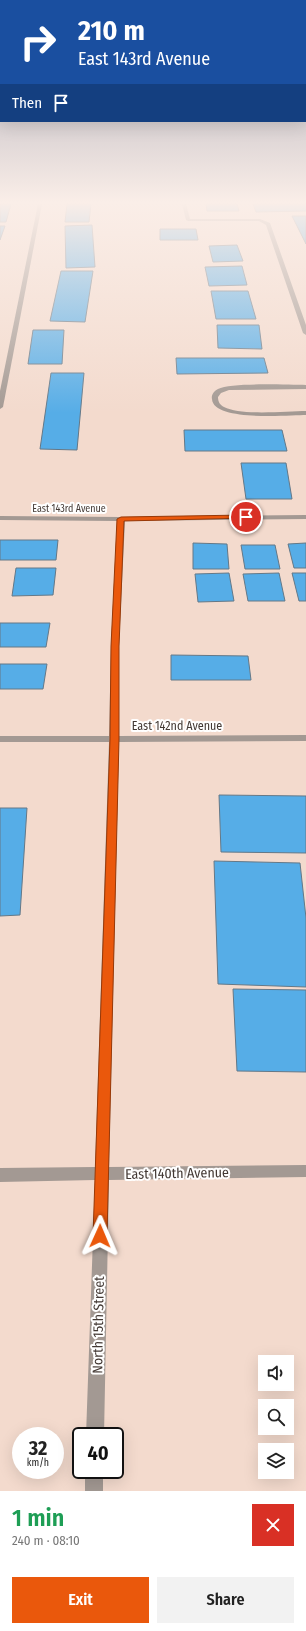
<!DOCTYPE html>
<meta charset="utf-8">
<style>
:root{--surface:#fff;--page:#f2f2f2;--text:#222;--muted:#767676;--accent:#ea580c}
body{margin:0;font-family:"Fira Sans Condensed",sans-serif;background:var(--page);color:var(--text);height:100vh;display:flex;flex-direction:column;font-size:15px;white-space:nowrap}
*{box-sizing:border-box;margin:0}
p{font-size:13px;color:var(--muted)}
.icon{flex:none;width:22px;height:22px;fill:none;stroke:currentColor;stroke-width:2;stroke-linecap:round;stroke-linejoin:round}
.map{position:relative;height:1491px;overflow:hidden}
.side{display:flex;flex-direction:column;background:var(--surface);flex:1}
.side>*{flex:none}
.guide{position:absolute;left:0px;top:0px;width:306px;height:122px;box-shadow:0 4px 16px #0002;background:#1a4fa0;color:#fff;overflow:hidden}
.tools{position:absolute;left:258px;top:1355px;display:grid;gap:8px}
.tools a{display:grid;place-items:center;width:36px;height:36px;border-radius:0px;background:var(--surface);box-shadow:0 4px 16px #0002;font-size:20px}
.speed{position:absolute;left:12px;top:1427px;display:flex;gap:8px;font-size:20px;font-weight:700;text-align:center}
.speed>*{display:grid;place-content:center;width:52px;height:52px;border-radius:50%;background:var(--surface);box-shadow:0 4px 16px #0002;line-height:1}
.speed small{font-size:10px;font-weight:400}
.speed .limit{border:2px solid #111;border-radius:6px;background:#fff;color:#111}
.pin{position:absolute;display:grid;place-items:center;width:34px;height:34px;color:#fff;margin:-17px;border:2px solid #fff;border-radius:50%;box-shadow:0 1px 4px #0007}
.me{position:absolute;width:44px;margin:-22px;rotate:1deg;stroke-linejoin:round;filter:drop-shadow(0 0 3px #0008)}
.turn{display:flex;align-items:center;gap:14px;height:84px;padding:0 12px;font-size:18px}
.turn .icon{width:52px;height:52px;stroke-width:2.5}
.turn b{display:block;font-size:28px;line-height:34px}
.then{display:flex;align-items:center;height:38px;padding:0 12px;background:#0003;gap:8px;font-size:15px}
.round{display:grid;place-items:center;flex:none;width:42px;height:42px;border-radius:0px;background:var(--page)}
.summary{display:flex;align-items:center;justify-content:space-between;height:68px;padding:0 12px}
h1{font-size:24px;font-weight:600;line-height:30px;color:#1e9e55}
.primary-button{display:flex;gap:8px;margin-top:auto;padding:8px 12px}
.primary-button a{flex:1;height:46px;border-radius:0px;background:var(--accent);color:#fff;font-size:16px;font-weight:600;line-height:46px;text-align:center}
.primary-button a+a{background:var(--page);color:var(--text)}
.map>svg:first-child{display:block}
.building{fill:#56ade7;stroke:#647887}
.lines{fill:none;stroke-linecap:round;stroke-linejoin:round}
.minor{fill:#a39993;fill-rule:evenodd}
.route{fill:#ea580c;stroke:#983908}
.labels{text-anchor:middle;stroke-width:4;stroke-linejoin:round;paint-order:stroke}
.far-street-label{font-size:10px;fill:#433934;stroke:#fff}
.street-label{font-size:12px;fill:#433934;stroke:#fff}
.near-street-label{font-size:14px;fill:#433934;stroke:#fff}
</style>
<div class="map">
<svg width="306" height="1491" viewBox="0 0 306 1491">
<rect width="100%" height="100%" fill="#f3dacd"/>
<!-- building -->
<g class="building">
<polygon points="0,204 11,204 6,222 0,222"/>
<polygon points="67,204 91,204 89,222 65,222"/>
<polygon points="206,204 237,204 239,211 207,211"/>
<polygon points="253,204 306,204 306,211 256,212"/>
<polygon points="292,216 306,216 306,244"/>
<polygon points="92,225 95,267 66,268 65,226"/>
<polygon points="0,226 5,226 0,240"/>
<polygon points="160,229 196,229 198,240 160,240"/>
<polygon points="237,245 243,261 213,262 209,246"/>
<polygon points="242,266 247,285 209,286 205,267"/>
<polygon points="61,271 93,271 85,322 50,321"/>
<polygon points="211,291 248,291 256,319 216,319"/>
<polygon points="217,325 259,325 262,349 218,348"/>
<polygon points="33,330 64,330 62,364 28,364"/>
<polygon points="176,358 264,358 268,373 177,374"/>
<polygon points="51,373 84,373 77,450 40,449"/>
<polygon points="184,430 282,430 287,451 185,451"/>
<polygon points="241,463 286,463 292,499 246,499"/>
<polygon points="0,540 58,540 56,560 0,560"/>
<polygon points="193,543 227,544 229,569 193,569"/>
<polygon points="306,543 306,568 294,568 288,544"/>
<polygon points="241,545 275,545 280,569 245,569"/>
<polygon points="16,568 56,568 53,595 12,596"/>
<polygon points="229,573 234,601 198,602 195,574"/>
<polygon points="279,573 285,601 248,601 243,574"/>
<polygon points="292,573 306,573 306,601 299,601"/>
<polygon points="0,623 50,623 46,647 0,647"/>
<polygon points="171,655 248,656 251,680 171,680"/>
<polygon points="0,664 47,664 43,689 0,689"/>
<polygon points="219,795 306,796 306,853 221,852"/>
<polygon points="0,808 27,808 20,915 0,916"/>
<polygon points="214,861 300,863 306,918 306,987 218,984"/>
<polygon points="233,989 306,990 306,1072 237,1071"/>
</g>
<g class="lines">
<!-- minor -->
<g class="minor">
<polygon points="38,204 42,204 3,407 0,409 0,391"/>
<polygon points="182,204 186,204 190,219 260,219 270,223 306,325 306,335 303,333 266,225 259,221 188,221 186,220"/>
<path d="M306 385V389L229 390 221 393 218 397C218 402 220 405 224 407 241 416 287 411 306 411V415C290 415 213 422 212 399 211 395 214 391 218 389 231 382 288 385 306 385Z"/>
<polygon points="306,515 306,519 125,521 119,646 119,736 306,735 306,741 119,742 109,1167 306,1165 306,1177 109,1180 104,1436 86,1436 95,1180 0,1182 0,1168 95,1167 109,742 0,742 0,736 109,736 111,646 117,521 0,520 0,516 121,517"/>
<rect x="85" y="1470" width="18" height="21"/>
</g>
</g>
<!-- sky -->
<linearGradient id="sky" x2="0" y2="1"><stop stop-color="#a6a5b2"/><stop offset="0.49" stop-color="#faeee8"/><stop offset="1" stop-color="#faeee8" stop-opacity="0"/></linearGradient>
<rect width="306" height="413" fill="url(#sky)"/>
<!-- route -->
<polygon class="route" points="246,515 249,517 248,518 124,521 119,646 119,739 107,1236 105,1241 100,1243 95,1241 93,1236 110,739 111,646 117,519 121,517"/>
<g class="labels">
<!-- far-street labels -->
<g class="far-street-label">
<text x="69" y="512">East 143rd Avenue</text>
</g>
<!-- street labels -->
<g class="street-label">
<text x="177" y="730">East 142nd Avenue</text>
</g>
<!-- near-street labels -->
<g class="near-street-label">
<text transform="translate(177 1173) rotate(-1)" y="5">East 140th Avenue</text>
<text transform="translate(98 1325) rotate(-89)" y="5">North 15th Street</text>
</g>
</g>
</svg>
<div class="tools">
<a><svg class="icon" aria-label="sound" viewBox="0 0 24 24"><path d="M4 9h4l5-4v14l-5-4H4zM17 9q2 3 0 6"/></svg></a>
<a><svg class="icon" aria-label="search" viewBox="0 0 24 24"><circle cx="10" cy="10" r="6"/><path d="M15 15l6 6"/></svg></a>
<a><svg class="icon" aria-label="layers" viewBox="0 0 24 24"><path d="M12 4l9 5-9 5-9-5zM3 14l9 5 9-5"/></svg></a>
</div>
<div class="speed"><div>32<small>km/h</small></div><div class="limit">40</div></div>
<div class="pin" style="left:246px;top:517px;background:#d93025"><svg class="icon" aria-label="arrive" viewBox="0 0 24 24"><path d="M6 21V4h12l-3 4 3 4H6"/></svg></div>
<svg class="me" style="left:100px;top:1236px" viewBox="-20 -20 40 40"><path d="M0-17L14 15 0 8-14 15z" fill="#ea580c" stroke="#fff" stroke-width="4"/></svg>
<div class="guide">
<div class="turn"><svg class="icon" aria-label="right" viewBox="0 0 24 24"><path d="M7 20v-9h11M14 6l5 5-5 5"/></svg><div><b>210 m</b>East 143rd Avenue</div></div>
<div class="then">Then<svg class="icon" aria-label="arrive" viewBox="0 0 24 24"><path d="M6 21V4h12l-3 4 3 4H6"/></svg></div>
</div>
</div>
<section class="side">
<div class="summary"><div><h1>1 min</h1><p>240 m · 08:10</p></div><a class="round" style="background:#d93025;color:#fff"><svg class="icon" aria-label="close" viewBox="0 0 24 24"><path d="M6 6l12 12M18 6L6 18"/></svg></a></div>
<div class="primary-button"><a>Exit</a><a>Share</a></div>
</section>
